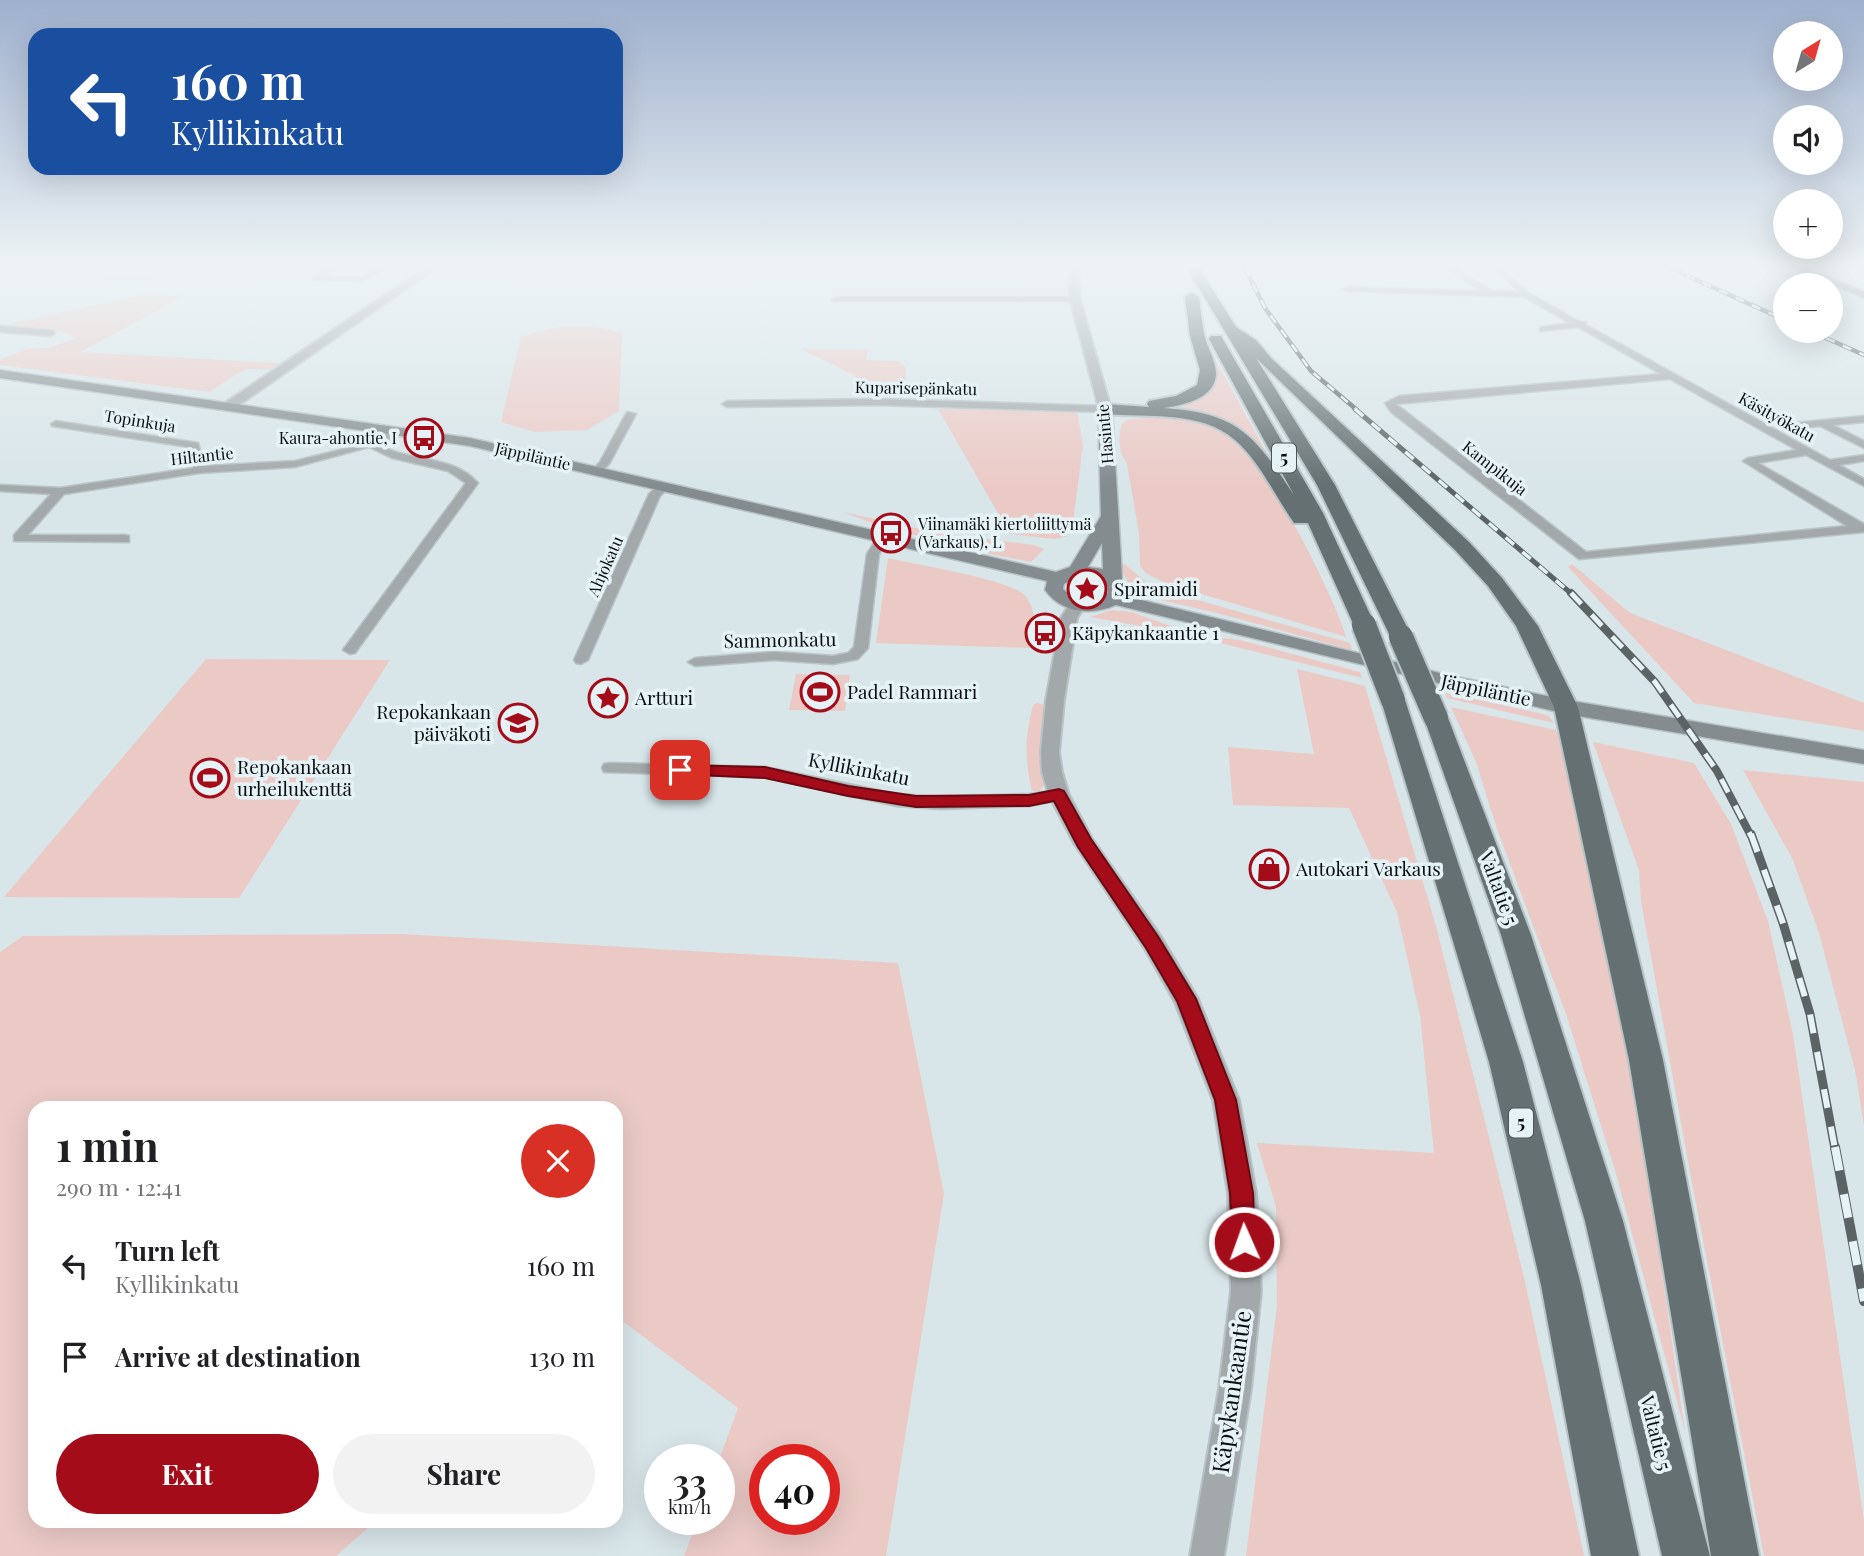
<!DOCTYPE html>
<meta charset="utf-8">
<style>
:root{--surface:#fff;--page:#f2f2f2;--text:#202124;--muted:#757577;--accent:#a50c1a}
body{margin:0;font-family:"Playfair Display",serif;background:var(--page);color:var(--text);height:100vh;display:flex;flex-direction:column;font-size:26px;white-space:nowrap}
*{box-sizing:border-box;margin:0}
p{font-size:23px;color:var(--muted)}
.icon{flex:none;width:38px;height:38px;fill:none;stroke:currentColor;stroke-width:2;stroke-linecap:round;stroke-linejoin:round}
.map{position:relative;flex:1;overflow:hidden}
.side{position:absolute;left:28px;top:1101px;width:595px;height:427px;display:flex;flex-direction:column;background:var(--surface);border-radius:21px;box-shadow:0 7px 28px #0002}
.side>*{flex:none}
.banner{position:absolute;left:28px;top:28px;width:595px;height:147px;border-radius:21px;box-shadow:0 7px 28px #0002;background:#1a4fa0;color:#fff;overflow:hidden}
.needle{width:46px;rotate:37deg}
.controls{position:absolute;left:1773px;top:21px;display:grid;gap:14px}
.controls a{display:grid;place-items:center;width:70px;height:70px;border-radius:50%;background:var(--surface);box-shadow:0 7px 28px #0002;font-size:35px}
.speed{position:absolute;left:644px;top:1444px;display:flex;gap:14px;font-size:35px;font-weight:700;text-align:center}
.speed>*{display:grid;place-content:center;width:91px;height:91px;border-radius:50%;background:var(--surface);box-shadow:0 7px 28px #0002;line-height:1}
.speed small{font-size:18px;font-weight:400}
.speed .limit{border:10px solid #d22;background:#fff;color:#111}
.pin{position:absolute;display:grid;place-items:center;width:60px;height:60px;color:#fff;margin:-30px;border-radius:14px;box-shadow:0 4px 10px #0006}
.me{position:absolute;width:77px;margin:-38px;rotate:358deg;stroke-linejoin:round;filter:drop-shadow(0 0 5px #0008)}
.turn{display:flex;align-items:center;gap:24px;height:147px;padding:0 28px;font-size:32px}
.turn .icon{width:91px;height:91px;stroke-width:2.5}
.turn b{display:block;font-size:49px;line-height:60px}
.round{display:grid;place-items:center;flex:none;width:74px;height:74px;border-radius:37px;background:var(--page)}
.headline{display:flex;align-items:center;justify-content:space-between;height:119px;padding:0 28px}
h1{font-size:42px;font-weight:700;line-height:52px}
.primary-button{display:flex;gap:14px;margin-top:auto;padding:14px 28px}
.primary-button a{flex:1;height:80px;border-radius:42px;background:var(--accent);color:#fff;font-size:28px;font-weight:700;line-height:80px;text-align:center}
.primary-button a+a{background:var(--page);color:var(--text)}
ul{padding:0;list-style:none}
li{display:flex;align-items:center;gap:21px;height:91px;padding:0 28px}
li div{flex:1}
li b{display:block;font-size:26px}
li em{font-style:normal}
.map>svg:first-child{display:block}
.green{fill:#ebcac6;fill-rule:evenodd}
.lines{fill:none;stroke-linecap:round;stroke-linejoin:round}
.minor-casing{stroke:#b7c3c6;stroke-width:3}
.tertiary-casing{stroke:#b7c3c6;stroke-width:4}
.secondary-casing{stroke:#b7c3c6;stroke-width:3}
.trunk-casing{stroke:#b7c3c6;stroke-width:4}
.minor{fill:#a3a9aa;fill-rule:evenodd}
.tertiary{fill:#a3a9aa;fill-rule:evenodd}
.secondary{fill:#848c8f;fill-rule:evenodd}
.trunk{fill:#657073;fill-rule:evenodd}
.rail-far4-casing{stroke:#5b6365;stroke-width:4.5}
.rail-far3-casing{stroke:#5b6365;stroke-width:5}
.rail-far2-casing{stroke:#5b6365;stroke-width:8}
.rail-far1-casing{stroke:#5b6365;stroke-width:9}
.rail-casing{stroke:#5b6365;stroke-width:10}
.rail-far4{stroke:#e5f2f6;stroke-width:2.5;stroke-dasharray:9;stroke-linecap:butt}
.rail-far3{stroke:#e5f2f6;stroke-width:3.5;stroke-dasharray:11;stroke-linecap:butt}
.rail-far2{stroke:#e5f2f6;stroke-width:5;stroke-dasharray:15;stroke-linecap:butt}
.rail-far1{stroke:#e5f2f6;stroke-width:6;stroke-dasharray:19;stroke-linecap:butt}
.rail{stroke:#e5f2f6;stroke-width:8;stroke-dasharray:24;stroke-linecap:butt}
.trunk-bridge-casing{stroke:#b7c3c6;stroke-width:28;stroke-linecap:butt}
.trunk-bridge{stroke:#657073;stroke-width:24}
.route{fill:#a50c1a;stroke:#6b0811;stroke-width:2}
.labels{text-anchor:middle;stroke-width:7;stroke-linejoin:round;paint-order:stroke}
.far-street-label{font-size:16px;fill:#0a0e10;stroke:#e5f2f6}
.far-poi-label{font-size:16px;fill:#0a0e10;stroke:#e5f2f6;text-anchor:end}
.shield{fill:#e5f2f6;stroke:#4c5255;stroke-width:2}
.shield-label{font-size:18px;font-weight:bold;fill:#0a0e10}
.poi-label{font-size:19px;fill:#0a0e10;stroke:#e5f2f6;text-anchor:start}
.street-label{font-size:19px;fill:#0a0e10;stroke:#e5f2f6}
.near-street-label{font-size:23px;fill:#0a0e10;stroke:#e5f2f6}
</style>
<div class="map">
<svg width="1864" height="1556" viewBox="0 0 1864 1556">
<rect width="100%" height="100%" fill="#d8e5e9"/>
<!-- green -->
<g class="green">
<polygon points="94,268 176,268 125,281"/>
<polygon points="143,295 184,296 80,352 279,363 271,369 245,369 209,392 0,365 0,360 27,349 49,348 77,338 60,331 0,326"/>
<polygon points="558,327 595,327 622,333 619,411 587,430 535,432 501,422 521,337"/>
<path d="M1202 336 1280 477 1253 440 1242 431 1173 411 1170 406C1226 393 1215 383 1202 336Z"/>
<polygon points="801,349 868,350 866,360 898,361 906,368 905,396 885,396 861,383 854,375"/>
<polygon points="938,409 1077,410 1083,445 1072,530 1066,537 1054,539 1010,534"/>
<path d="M1158 416C1180 418 1206 419 1226 431 1263 454 1333 593 1346 637L1165 583 1146 573 1140 566 1139 533 1127 464 1121 453 1119 440 1121 425 1127 420Z"/>
<polygon points="843,512 939,533 1034,545 1044,549 1031,562 975,551 911,534 909,531 872,523"/>
<path d="M888 558C918 565 1001 578 1022 593 1036 603 1035 629 1035 645L1028 648 876 643Z"/>
<polygon points="1118,563 1126,565 1147,583 1169,592 1350,643 1352,650 1217,613 1152,598 1138,593 1130,586"/>
<polygon points="1572,564 1630,613 1864,703 1864,731 1694,703 1568,567"/>
<path d="M1085 576 1108 585 1109 592C1097 603 1078 602 1067 590L1068 582Z"/>
<polygon points="1111,610 1132,612 1176,628 1172,632 1090,617"/>
<polygon points="1212,637 1240,640 1360,672 1362,678 1212,641"/>
<polygon points="206,659 390,660 239,898 4,897"/>
<polygon points="1297,669 1365,686 1436,926 1524,1277 1584,1556 1246,1556 1277,1306 1276,1207 1257,1143 1434,1153 1420,1015 1397,912 1349,808 1233,805 1228,747 1314,754"/>
<polygon points="796,674 850,675 845,711 789,710"/>
<polygon points="1445,693 1543,714 1549,716 1554,723 1447,698"/>
<path d="M1037 703 1044 705 1040 747 1045 783 1040 791H1032C1024 757 1025 738 1033 705Z"/>
<path d="M1451 707 1556 730C1622 958 1650 1197 1685 1431L1615 1170 1566 1014 1497 829 1476 762Z"/>
<polygon points="1593,742 1694,763 1731,824 1768,921 1793,1034 1864,1521 1864,1556 1764,1556 1691,1178 1641,901 1639,870"/>
<polygon points="1743,770 1864,782 1864,1125 1855,1070 1819,933 1793,860"/>
<path d="M401 934 898 963 944 1194 886 1556H684L698 1519H719V1460L738 1408 616 1316V1108H35V1521H376L336 1556H0V952L23 936ZM765 1460H824V1519H765Z"/>
</g>
<g class="lines">
<defs>
<g id="minor">
<polygon points="328,268 337,268 325,276 362,277 377,268 386,268 363,281 313,280 313,276"/>
<path d="M1446 268H1455L1492 291 1519 292 1493 268H1501L1529 293 1580 322H1586V325L1830 460 1864 455V461L1839 465 1864 479V486L1806 455 1758 463 1864 524V532L1579 559 1391 412 1385 403 1399 396 1661 374 1578 327 1540 331V327L1570 323 1524 297 1347 291 1343 289 1347 287 1481 291ZM1670 379 1797 450 1748 458 1743 461 1847 526 1586 552 1396 404Z"/>
<polygon points="835,297 1075,297 1079,299 1075,301 832,301"/>
<polygon points="0,326 51,330 55,333 51,336 0,332"/>
<polygon points="878,399 1105,406 1110,409 1105,412 878,405 727,407 722,404 727,401"/>
<polygon points="627,412 636,414 609,464 600,473 592,473 591,471 600,462"/>
<polygon points="1864,416 1864,422 1833,425 1864,441 1864,448 1820,426 1784,430 1779,427 1784,424"/>
<path d="M56 421 198 443 204 466 295 461 352 447 403 428 407 429V433L378 444C410 463 452 454 478 483L355 653 350 654 343 650 466 483 448 471 392 458 369 447 295 467 199 473 64 494 28 535H125L129 536V542L14 541V535L51 494 0 491V485L60 488 193 468 189 447 52 426 51 424Z"/>
<polygon points="658,486 668,488 660,496 588,660 581,664 576,663 574,660 649,494"/>
<polygon points="883,534 889,538 879,554 868,648 858,659 833,664 774,660 695,666 688,662 695,658 774,652 833,656 848,653 854,647 867,554 879,535"/>
<polygon points="610,763 765,767 897,794 940,797 1029,794 1059,790 1067,795 1059,800 1029,806 940,809 897,806 765,777 604,772 602,768 604,764"/>
</g>
<g id="tertiary">
<polygon points="425,268 436,268 233,409 225,409 225,403"/>
<polygon points="1069,268 1078,268 1080,299 1111,409 1109,412 1099,409 1070,299"/>
<polygon points="1077,600 1085,605 1077,618 1064,700 1059,752 1062,772 1069,795 1092,839 1161,937 1198,999 1239,1100 1256,1193 1261,1291 1251,1389 1224,1556 1190,1556 1219,1389 1231,1291 1228,1193 1213,1100 1175,1002 1145,949 1074,843 1049,795 1042,772 1041,752 1046,700 1061,618 1071,602"/>
</g>
<g id="secondary">
<polygon points="1791,268 1805,268 1864,291 1864,298"/>
<path d="M0 370 470 438 1056 572 1070 567 1101 516 1098 409 1105 405 1112 409 1121 559 1122 580 1126 585 1125 596 1452 676 1566 700 1864 750V764L1566 714 1116 605C1091 616 1061 613 1045 590L1047 581 470 446 0 378ZM1102 543 1103 569 1088 567ZM1078 576 1093 578 1108 587V593C1093 604 1076 602 1063 589L1064 584Z"/>
</g>
<g id="trunk">
<polygon points="1187,268 1199,268 1236,327 1256,340 1271,358 1469,542 1502,578 1538,626 1578,707 1663,1060 1759,1556 1711,1556 1629,1060 1554,707 1516,626 1488,586 1455,550 1256,358 1335,485 1412,637 1409,642 1393,642 1317,485"/>
<path d="M1192 293 1199 297C1201 312 1202 327 1206 341 1210 352 1216 363 1216 374 1215 399 1183 405 1164 408 1239 413 1255 436 1294 495L1209 339 1211 336H1221L1323 513 1375 625 1372 630H1356L1308 523H1294C1275 496 1260 462 1235 440 1201 410 1147 418 1105 414L1097 409 1105 404 1149 407 1147 404 1149 401 1176 396 1197 385 1200 370 1190 336 1185 297Z"/>
<polygon points="1393,693 1402,695 1405,700 1523,1062 1581,1285 1639,1556 1591,1556 1541,1285 1489,1062 1381,700 1384,695"/>
<polygon points="1436,710 1445,713 1448,718 1531,935 1623,1221 1710,1556 1662,1556 1585,1221 1501,935 1424,718 1427,713"/>
</g>
</defs>
<!-- minor casing -->
<use href="#minor" class="minor-casing"/>
<!-- tertiary casing -->
<use href="#tertiary" class="tertiary-casing"/>
<!-- secondary casing -->
<use href="#secondary" class="secondary-casing"/>
<!-- trunk casing -->
<use href="#trunk" class="trunk-casing"/>
<!-- minor -->
<use href="#minor" class="minor"/>
<!-- tertiary -->
<use href="#tertiary" class="tertiary"/>
<!-- secondary -->
<use href="#secondary" class="secondary"/>
<!-- trunk -->
<use href="#trunk" class="trunk"/>
<defs>
<g id="rail-far4">
<polyline points="1245,268 1265,308 1311,371 1357,410"/>
<polyline points="1670,268 1785,320"/>
<polyline points="1810,331 1864,355"/>
</g>
<polyline id="rail-far3" points="1355,409 1573,595"/>
<polyline id="rail-far2" points="1571,593 1655,682 1717,771 1751,836"/>
<polyline id="rail-far1" points="1751,834 1783,923 1810,1014 1835,1149"/>
<polyline id="rail" points="1835,1147 1864,1301"/>
</defs>
<!-- rail-far4 casing -->
<use href="#rail-far4" class="rail-far4-casing"/>
<!-- rail-far3 casing -->
<use href="#rail-far3" class="rail-far3-casing"/>
<!-- rail-far2 casing -->
<use href="#rail-far2" class="rail-far2-casing"/>
<!-- rail-far1 casing -->
<use href="#rail-far1" class="rail-far1-casing"/>
<!-- rail casing -->
<use href="#rail" class="rail-casing"/>
<!-- rail-far4 -->
<use href="#rail-far4" class="rail-far4"/>
<!-- rail-far3 -->
<use href="#rail-far3" class="rail-far3"/>
<!-- rail-far2 -->
<use href="#rail-far2" class="rail-far2"/>
<!-- rail-far1 -->
<use href="#rail-far1" class="rail-far1"/>
<!-- rail -->
<use href="#rail" class="rail"/>
<defs>
<g id="trunk-bridge">
<polyline points="1364,625 1393,700"/>
<polyline points="1401,637 1436,718"/>
</g>
</defs>
<!-- trunk-bridge casing -->
<use href="#trunk-bridge" class="trunk-bridge-casing"/>
<!-- trunk-bridge -->
<use href="#trunk-bridge" class="trunk-bridge"/>
</g>
<!-- sky -->
<linearGradient id="sky" x2="0" y2="1"><stop stop-color="#9eb0cd"/><stop offset="0.55" stop-color="#edf3f5"/><stop offset="1" stop-color="#edf3f5" stop-opacity="0"/></linearGradient>
<rect width="1864" height="485" fill="url(#sky)"/>
<!-- route -->
<polygon class="route" points="680,765 765,767 848,786 916,796 1029,795 1059,789 1064,791 1091,839 1159,938 1196,999 1236,1100 1253,1193 1255,1242 1252,1250 1244,1254 1235,1250 1232,1242 1230,1193 1215,1100 1177,1001 1146,948 1078,847 1054,801 1029,806 916,807 848,796 765,778 675,774 673,770 675,766"/>
<!-- icons -->
<defs>
<symbol id="bus-ring" viewBox="-11 -11 22 22"><circle r="9.5" fill="#e5f2f6" stroke="#a50c1a" stroke-width="1.5"/><path d="M-5-6H5V4H4V6H2V4H-2V6H-4V4H-5ZM-3.5-4V0h7V-4ZM-3.5 1.2v1.5H-2V1.2ZM2 1.2v1.5H3.5V1.2Z" fill="#a50c1a"/></symbol>
<symbol id="sight-ring" viewBox="-11 -11 22 22"><circle r="9.5" fill="#e5f2f6" stroke="#a50c1a" stroke-width="1.5"/><path d="M0-6L1.8-2.2L6-1.7L2.9 1.2L3.7 5.4L0 3.3L-3.7 5.4L-2.9 1.2L-6-1.7L-1.8-2.2Z" fill="#a50c1a"/></symbol>
<symbol id="stadium-ring" viewBox="-11 -11 22 22"><circle r="9.5" fill="#e5f2f6" stroke="#a50c1a" stroke-width="1.5"/><path d="M0-5a6.5 5 0 1 0 0 10a6.5 5 0 1 0 0-10ZM-3.5-1.8h7v3.6h-7Z" fill="#a50c1a"/></symbol>
<symbol id="school-ring" viewBox="-11 -11 22 22"><circle r="9.5" fill="#e5f2f6" stroke="#a50c1a" stroke-width="1.5"/><path d="M0-5L7-2L0 1L-7-2ZM-4 1L0 2.5L4 1V4Q0 6-4 4Z" fill="#a50c1a"/></symbol>
<symbol id="shop-ring" viewBox="-11 -11 22 22"><circle r="9.5" fill="#e5f2f6" stroke="#a50c1a" stroke-width="1.5"/><path d="M-5-2.5h2.3a2.7 3.5 0 0 1 5.4 0H5L5.5 6h-11ZM-1.5-2.5h3a1.5 2.3 0 0 0-3 0Z" fill="#a50c1a"/></symbol>
</defs>
<g fill-rule="evenodd">
<use href="#bus-ring" x="402" y="416" width="44" height="44"/>
<use href="#bus-ring" x="869" y="511" width="44" height="44"/>
<use href="#sight-ring" x="1065" y="567" width="44" height="44"/>
<use href="#bus-ring" x="1023" y="611" width="44" height="44"/>
<use href="#stadium-ring" x="798" y="670" width="44" height="44"/>
<use href="#sight-ring" x="586" y="676" width="44" height="44"/>
<use href="#school-ring" x="496" y="701" width="44" height="44"/>
<use href="#stadium-ring" x="188" y="756" width="44" height="44"/>
<use href="#shop-ring" x="1247" y="847" width="44" height="44"/>
</g>
<g class="labels">
<!-- far-street labels -->
<g class="far-street-label">
<text transform="translate(916 388) rotate(1)" y="6">Kuparisepänkatu</text>
<text transform="translate(1777 417) rotate(29)" y="6">Käsityökatu</text>
<text transform="translate(140 421) rotate(9)" y="6">Topinkuja</text>
<text transform="translate(1105 434) rotate(-95)" y="6">Hasintie</text>
<text transform="translate(202 456) rotate(-6)" y="6">Hiltantie</text>
<text transform="translate(533 456) rotate(13)" y="6">Jäppiläntie</text>
<text transform="translate(1495 468) rotate(38)" y="6">Kampikuja</text>
<text transform="translate(605 566) rotate(-66)" y="6">Ahjokatu</text>
</g>
<!-- far-poi labels -->
<g class="far-poi-label">
<text x="397" y="444">Kaura-ahontie, I</text>
<text x="918" y="530" text-anchor="start">Viinamäki kiertoliittymä<tspan x="918" dy="18">(Varkaus), L</tspan></text>
</g>
<!-- shield labels -->
<g class="shield">
<rect x="1272" y="443.5" width="24" height="29" rx="5"/>
<rect x="1509" y="1108.5" width="24" height="29" rx="5"/>
</g>
<g class="shield-label">
<text x="1284" y="464">5</text>
<text x="1521" y="1129">5</text>
</g>
<!-- poi labels -->
<g class="poi-label">
<text x="1114" y="596">Spiramidi</text>
<text x="1072" y="640">Käpykankaantie 1</text>
<text x="847" y="699">Padel Rammari</text>
<text x="635" y="705">Artturi</text>
<text x="491" y="719" text-anchor="end">Repokankaan<tspan x="491" dy="22">päiväkoti</tspan></text>
<text x="237" y="774">Repokankaan<tspan x="237" dy="22">urheilukenttä</tspan></text>
<text x="1296" y="876">Autokari Varkaus</text>
</g>
<!-- street labels -->
<g class="street-label">
<text transform="translate(780 640) rotate(-1)" y="7">Sammonkatu</text>
<text transform="translate(1486 690) rotate(12)" y="7">Jäppiläntie</text>
<text transform="translate(859 769) rotate(11)" y="7">Kyllikinkatu</text>
<text transform="translate(1499 888) rotate(70)" y="7">Valtatie 5</text>
<text transform="translate(1656 1433) rotate(76)" y="7">Valtatie 5</text>
</g>
<!-- near-street labels -->
<g class="near-street-label">
<text transform="translate(1232 1392) rotate(-82)" y="8">Käpykankaantie</text>
</g>
</g>
</svg>
<div class="controls">
<a><svg class="needle" viewBox="-14 -14 28 28"><path d="M0-13l5 13h-10z" fill="#e53935"/><path d="M0 13l5-13h-10z" fill="#757577"/></svg></a>
<a><svg class="icon" aria-label="sound" viewBox="0 0 24 24"><path d="M4 9h4l5-4v14l-5-4H4zM17 9q2 3 0 6"/></svg></a>
<a>+</a>
<a>−</a>
</div>
<div class="speed"><div>33<small>km/h</small></div><div class="limit">40</div></div>
<div class="pin" style="left:680px;top:770px;background:#d93025"><svg class="icon" aria-label="arrive" viewBox="0 0 24 24"><path d="M6 21V4h12l-3 4 3 4H6"/></svg></div>
<svg class="me" style="left:1244px;top:1242px" viewBox="-20 -20 40 40"><circle r="17" fill="#a50c1a" stroke="#fff" stroke-width="3"/><path d="M0-11L8 9 0 5-8 9z" fill="#fff"/></svg>
<div class="banner">
<div class="turn"><svg class="icon" aria-label="left" viewBox="0 0 24 24"><path d="M17 20v-9H6M10 6l-5 5 5 5"/></svg><div><b>160 m</b>Kyllikinkatu</div></div>
</div>
<section class="side">
<div class="headline"><div><h1>1 min</h1><p>290 m · 12:41</p></div><a class="round" style="background:#d93025;color:#fff"><svg class="icon" aria-label="close" viewBox="0 0 24 24"><path d="M6 6l12 12M18 6L6 18"/></svg></a></div>
<ul>
<li><svg class="icon" aria-label="left" viewBox="0 0 24 24"><path d="M17 20v-9H6M10 6l-5 5 5 5"/></svg><div><b>Turn left</b><p>Kyllikinkatu</p></div><em>160 m</em></li>
<li><svg class="icon" aria-label="arrive" viewBox="0 0 24 24"><path d="M6 21V4h12l-3 4 3 4H6"/></svg><div><b>Arrive at destination</b></div><em>130 m</em></li>
</ul>
<div class="primary-button"><a>Exit</a><a>Share</a></div>
</section>
</div>
